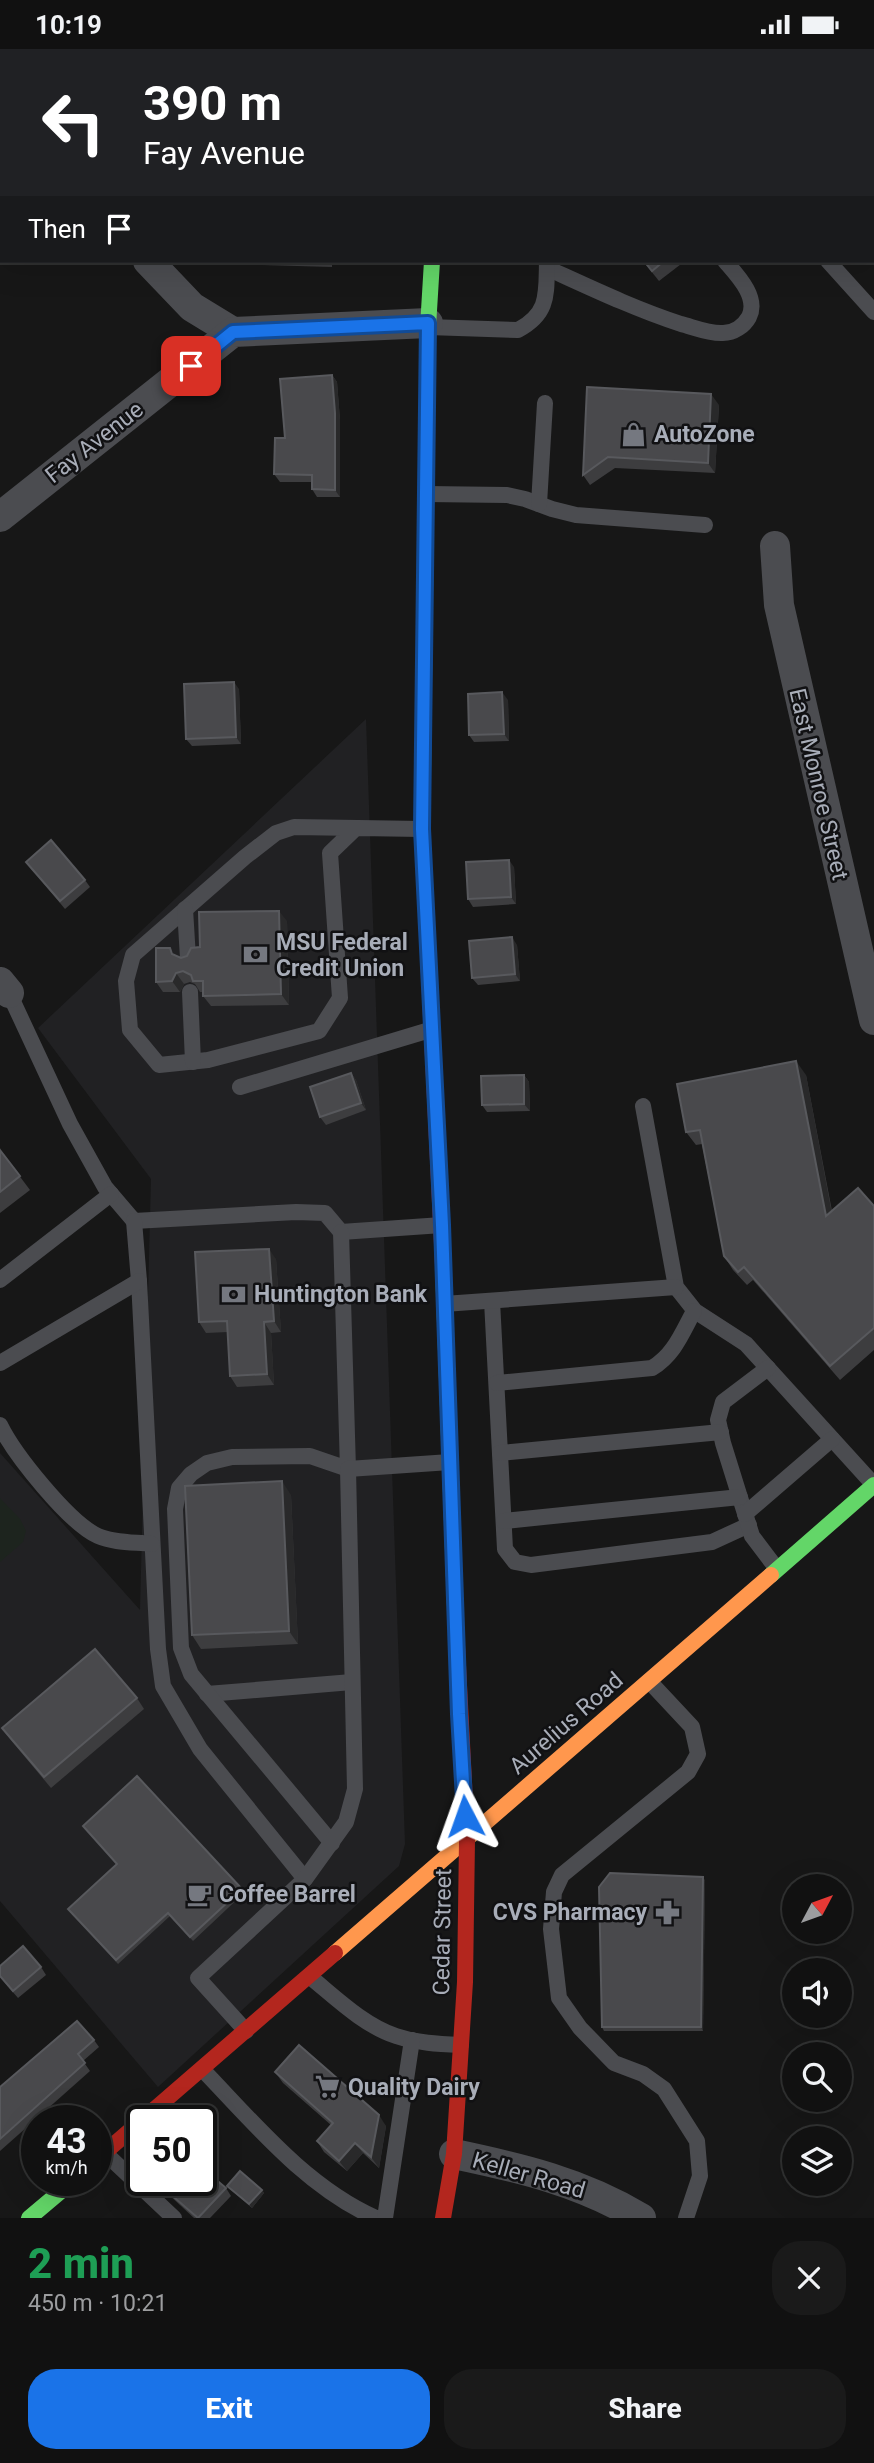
<!DOCTYPE html>
<meta charset="utf-8">
<style>
:root{--surface:#111;--page:#1a1a1a;--text:#f1f3f6;--muted:#9c9d9f;--line:#303131;--accent:#1a73e8}
body{margin:0;font-family:Roboto,sans-serif;background:var(--page);color:var(--text);height:100vh;display:flex;flex-direction:column;font-size:26px;white-space:nowrap}
*{box-sizing:border-box;margin:0}
p{font-size:23px;color:var(--muted)}
.icon{flex:none;width:38px;height:38px;fill:none;stroke:currentColor;stroke-width:2;stroke-linecap:round;stroke-linejoin:round}
.map{position:relative;height:2169px;overflow:hidden}
.details{display:flex;flex-direction:column;background:var(--surface);flex:1}
.details>*{flex:none}
.banner{position:absolute;left:0px;top:0px;width:875px;height:214px;box-shadow:0 7px 28px #0002,0 0 0 2px var(--line);background:#202124;color:#fff;overflow:hidden}
.needle{width:46px;rotate:49deg}
.tools{position:absolute;left:782px;top:1825px;display:grid;gap:14px}
.tools a{display:grid;place-items:center;width:70px;height:70px;border-radius:50%;background:var(--surface);box-shadow:0 7px 28px #0002,0 0 0 2px var(--line);font-size:35px}
.speed{position:absolute;left:21px;top:2056px;display:flex;gap:14px;font-size:35px;font-weight:700;text-align:center}
.speed>*{display:grid;place-content:center;width:91px;height:91px;border-radius:50%;background:var(--surface);box-shadow:0 7px 28px #0002,0 0 0 2px var(--line);line-height:1}
.speed small{font-size:18px;font-weight:400}
.speed .limit{border:4px solid #111;border-radius:10px;background:#fff;color:#111}
.pin{position:absolute;display:grid;place-items:center;width:60px;height:60px;color:#fff;margin:-30px;border-radius:14px;box-shadow:0 4px 10px #0006}
.me{position:absolute;width:77px;margin:-38px;rotate:356deg;stroke-linejoin:round;filter:drop-shadow(0 0 5px #0008)}
.turn{display:flex;align-items:center;gap:24px;height:147px;padding:0 28px;font-size:32px}
.turn .icon{width:91px;height:91px;stroke-width:2.5}
.turn b{display:block;font-size:49px;line-height:60px}
.then{display:flex;align-items:center;height:66px;padding:0 28px;background:#0003;gap:14px;font-size:26px}
.round{display:grid;place-items:center;flex:none;width:74px;height:74px;border-radius:28px;background:var(--page)}
.summary{display:flex;align-items:center;justify-content:space-between;height:119px;padding:0 28px}
h1{font-size:42px;font-weight:800;line-height:52px;color:#1e9e55}
.primary-button{display:flex;gap:14px;margin-top:auto;padding:14px 28px}
.primary-button a{flex:1;height:80px;border-radius:28px;background:var(--accent);color:#fff;font-size:28px;font-weight:800;line-height:80px;text-align:center}
.primary-button a+a{background:var(--page);color:var(--text)}
.status{display:flex;justify-content:space-between;align-items:center;height:49px;padding:0 35px;background:var(--surface);direction:ltr}
.status svg{height:19px;fill:currentColor}
.map>svg:first-child{display:block}
.built{fill:#212123}
.green{fill:#1d241e}
.lines{fill:none;stroke-linecap:round;stroke-linejoin:round}
.lane{stroke:#4b4c50;stroke-width:16}
.street{stroke:#4b4c50;stroke-width:30}
.fast{stroke:#63d668;stroke-width:16}
.slow{stroke:#ff974d;stroke-width:16}
.jam{stroke:#b3261e;stroke-width:16}
.wall{fill:#3d3d3f}
.shaded-wall{fill:#29292a}
.building{fill:#49494c;stroke:#58595d;stroke-width:2}
.route-casing{stroke:#114b97;stroke-width:18}
.route{stroke:#1a73e8;stroke-width:12}
.labels{text-anchor:middle;stroke-width:5;stroke-linejoin:round;paint-order:stroke}
.poi-label{font-size:23px;font-weight:bold;fill:#a8adb8;stroke:#111113;text-anchor:start}
.street-label{font-size:23px;fill:#a8adb8;stroke:#111113}
</style>
<div class="status"><b>10:19</b><svg viewBox="0 0 49 12"><path d="M0 12V9h3v3zM5 12V6h3v6zM10 12V3h3v9zM15 12V0h3v12zM26 1h20v11H26zM47 4h2v5h-2z"/></svg></div>
<div class="map">
<svg width="874" height="2169" viewBox="0 0 874 2169">
<rect width="100%" height="100%" fill="#171717"/>
<!-- built -->
<polygon class="built" points="366,670 405,1795 399,1817 158,2038 0,1852 0,1404 140,1561 151,1130 38,979"/>
<!-- green -->
<polygon class="green" points="0,1449 20,1470 26,1482 23,1493 0,1513"/>
<g class="lines">
<!-- lane -->
<g class="lane">
<polyline points="550,0 550,2"/>
<polyline points="641,0 642,2"/>
<polyline points="873,76 874,75"/>
<polyline points="828,212 874,263"/>
<path d="M547 219C591 239 635 260 681 275 693 278 710 285 723 284 734 284 744 277 749 268 759 248 737 226 725 212"/>
<path d="M428 278 518 281C550 264 546 244 547 212"/>
<polyline points="426,445 507,446 525,450 552,460 576,466 705,476"/>
<polyline points="539,455 545,354"/>
<polyline points="356,779 330,804 340,949 319,982 208,1011 159,1016 130,981 126,932 133,906 245,808 276,784 294,778 422,780"/>
<polyline points="185,860 188,909"/>
<polyline points="190,943 193,1013"/>
<polyline points="9,944 70,1075 105,1138 134,1172 296,1163 325,1164 341,1183 442,1176"/>
<polyline points="240,1038 433,980"/>
<polyline points="643,1057 676,1238 695,1262 746,1295 874,1436"/>
<polyline points="134,1172 139,1232 158,1600 163,1637 200,1700 305,1830 198,1929 246,1982"/>
<polyline points="0,1231 111,1145"/>
<polyline points="492,1252 505,1500 515,1513 531,1516 712,1493 749,1476"/>
<polyline points="444,1255 676,1238"/>
<polyline points="0,1314 139,1232"/>
<polyline points="768,1319 723,1353 718,1371 723,1394 752,1487 777,1520"/>
<path d="M497 1334 652 1319C674 1306 682 1284 694 1262"/>
<path d="M0 1376C14 1405 69 1474 98 1487 114 1494 135 1493 152 1495"/>
<polyline points="500,1404 721,1383"/>
<polyline points="745,1465 832,1390"/>
<polyline points="504,1472 740,1448"/>
<polyline points="649,1632 692,1678 698,1705 688,1723 562,1826 554,1843 551,1880 559,1949 580,1979 614,2014 643,2025 664,2040 697,2092 700,2127 686,2169"/>
<polyline points="207,1645 352,1633"/>
<polyline points="332,1794 191,1625 181,1599 175,1460 179,1439 191,1425 207,1414 232,1408 310,1407 348,1420 341,1183"/>
<polyline points="305,1830 346,1773 355,1740 348,1420 450,1413"/>
<path d="M309 1927C335 1948 363 1976 396 1987 417 1994 438 1995 461 1996"/>
<path d="M202 2020C254 2074 306 2138 376 2169"/>
<polyline points="105,2104 174,2169"/>
<polyline points="385,2169 412,1991"/>
</g>
<!-- street -->
<g class="street">
<polyline points="0,40 2,42"/>
<polyline points="148,212 192,258 233,283"/>
<polyline points="0,468 233,283 428,274"/>
<polyline points="775,497 779,556 874,971"/>
<polyline points="0,933 9,944"/>
<path d="M454 2105C521 2119 581 2133 641 2169"/>
</g>
<!-- fast -->
<g class="fast">
<polyline points="443,2 444,0"/>
<polyline points="423,722 428,278 432,212"/>
<polyline points="443,1216 455,1558"/>
<polyline points="771,1526 874,1436"/>
<polyline points="29,2169 73,2132"/>
</g>
<!-- slow -->
<polyline class="slow" points="335,1904 771,1526"/>
<!-- jam -->
<g class="jam">
<polyline points="423,722 422,780 443,1216"/>
<polyline points="96,2111 335,1904"/>
<polyline points="443,2169 454,2105 465,1933 467,1791 455,1558"/>
</g>
</g>
<!-- wall -->
<g class="wall">
<polygon points="260,212 332,212 332,218 262,216"/>
<polygon points="643,212 685,212 659,232"/>
<polygon points="332,326 337,333 340,371 340,448 317,448 312,440 312,433 280,433 274,425 285,389"/>
<polygon points="587,338 719,356 715,424 615,419 590,436 583,426"/>
<polygon points="239,640 241,695 192,697 186,690"/>
<polygon points="508,651 509,692 474,693 469,686"/>
<polygon points="26,813 85,831 90,838 65,860"/>
<polygon points="514,818 516,855 473,858 468,850"/>
<polygon points="287,872 289,956 211,957 203,947 203,943 200,943 195,935 190,933 184,935 180,943 163,943 156,933 175,906 181,909 187,907 200,898"/>
<polygon points="517,896 520,932 478,936 472,929"/>
<polygon points="351,1024 356,1031 366,1061 326,1076 320,1068"/>
<polygon points="524,1026 529,1033 530,1062 487,1063 482,1056"/>
<polygon points="806,1026 832,1162 874,1157 874,1301 840,1331 753,1231 747,1236 733,1221 724,1207 702,1095 696,1096 686,1083"/>
<polygon points="0,1101 30,1141 0,1164"/>
<polygon points="276,1210 281,1283 271,1284 274,1336 237,1338 230,1327 228,1283 206,1284 199,1273"/>
<polygon points="291,1446 298,1595 201,1600 192,1586"/>
<polygon points="137,1649 144,1660 51,1739 10,1690 2,1679"/>
<polygon points="83,1777 242,1840 245,1843 193,1892 170,1867 118,1915 68,1860 117,1815"/>
<polygon points="703,1828 705,1832 703,1982 604,1982 602,1978"/>
<polygon points="0,1917 41,1918 46,1926 18,1949 0,1928"/>
<polygon points="94,1991 99,1998 83,2012 90,2022 0,2102 0,2038"/>
<polygon points="275,2023 386,2077 379,2119 363,2104 347,2122 324,2103 317,2092 331,2076 283,2034"/>
<polygon points="161,2137 226,2139 231,2147 210,2169 194,2169 167,2144"/>
<polygon points="227,2137 262,2141 264,2144 252,2159 230,2140"/>
</g>
<!-- shaded-wall -->
<g class="shaded-wall">
<polygon points="332,326 337,333 340,371 340,448 335,441"/>
<polygon points="711,345 719,356 715,424 708,414"/>
<polygon points="234,633 239,640 241,695 236,688"/>
<polygon points="502,643 508,651 509,692 504,685"/>
<polygon points="509,811 514,818 516,855 511,848"/>
<polygon points="279,862 287,872 289,956 281,945"/>
<polygon points="512,888 517,896 520,932 515,925"/>
<polygon points="176,924 184,935 180,943 172,932"/>
<polygon points="796,1012 806,1026 835,1181 826,1167"/>
<polygon points="351,1024 356,1031 366,1061 361,1054"/>
<polygon points="524,1026 529,1033 530,1062 524,1055"/>
<polygon points="269,1200 276,1210 281,1283 274,1272"/>
<polygon points="264,1273 271,1284 274,1336 267,1325"/>
<polygon points="282,1432 291,1446 298,1595 289,1582"/>
<polygon points="703,1828 705,1832 703,1982 701,1978"/>
<polygon points="379,2066 386,2077 379,2119 371,2108"/>
<polygon points="355,2094 363,2104 347,2122 339,2112"/>
<polygon points="262,2141 264,2144 252,2159 249,2155"/>
</g>
<!-- building -->
<g class="building">
<rect x="288" y="0" width="65" height="2"/>
<polygon points="644,212 664,212 652,222"/>
<polygon points="332,326 335,364 335,441 312,440 312,426 274,425 275,389 285,389 280,330"/>
<polygon points="587,338 711,345 708,414 608,408 583,426"/>
<polygon points="234,633 236,688 186,690 184,635"/>
<polygon points="502,643 504,685 469,686 468,645"/>
<polygon points="51,791 85,831 60,852 26,813"/>
<polygon points="509,811 511,848 468,850 466,813"/>
<polygon points="279,862 281,945 203,947 203,932 193,932 191,926 183,922 176,924 172,932 156,933 156,899 170,899 172,905 181,909 187,907 191,899 200,898 199,863"/>
<polygon points="512,888 515,925 472,929 469,892"/>
<polygon points="796,1012 826,1167 858,1139 874,1157 874,1279 830,1317 744,1218 738,1223 724,1207 700,1081 686,1083 677,1035"/>
<polygon points="351,1024 361,1054 320,1068 310,1038"/>
<polygon points="524,1026 524,1055 482,1056 481,1027"/>
<polygon points="0,1101 20,1127 0,1143"/>
<polygon points="269,1200 274,1272 264,1273 267,1325 230,1327 227,1272 199,1273 195,1203"/>
<polygon points="282,1432 289,1582 192,1586 185,1437"/>
<polygon points="95,1600 137,1649 44,1728 2,1679"/>
<polygon points="137,1727 242,1840 190,1888 168,1864 116,1911 68,1860 117,1815 83,1777"/>
<polygon points="610,1824 703,1828 701,1978 602,1978 599,1838"/>
<polygon points="23,1897 41,1918 13,1942 0,1927 0,1917"/>
<polygon points="77,1972 94,1991 78,2005 85,2014 0,2090 0,2038"/>
<polygon points="299,1996 379,2066 371,2108 355,2094 339,2112 317,2092 333,2074 275,2023"/>
<polygon points="201,2118 226,2139 198,2169 161,2137 167,2132 201,2132"/>
<polygon points="240,2122 262,2141 249,2155 227,2137"/>
</g>
<g class="lines">
<defs>
<polyline id="route" points="191,317 233,283 428,274 422,780 442,1176 459,1665 465,1767"/>
</defs>
<!-- route casing -->
<use href="#route" class="route-casing"/>
<!-- route -->
<use href="#route" class="route"/>
</g>
<!-- icons -->
<defs>
<symbol id="shop-bare" viewBox="-9 -9 18 18"><path d="M-5-2.5h2.3a2.7 3.5 0 0 1 5.4 0H5L5.5 6h-11ZM-1.5-2.5h3a1.5 2.3 0 0 0-3 0Z" fill="#757880" stroke="#111113" stroke-width="2.5" paint-order="stroke"/></symbol>
<symbol id="bank-bare" viewBox="-9 -9 18 18"><path d="M-6-4H6V4H-6ZM0-2.3a2.3 2.3 0 1 0 0 4.6a2.3 2.3 0 1 0 0-4.6Z" fill="#757880" stroke="#111113" stroke-width="2.5" paint-order="stroke"/></symbol>
<symbol id="cafe-bare" viewBox="-9 -9 18 18"><path d="M-5.5-4.5H6V0H3Q3 3.5 0 3.5H-2.5Q-5.5 3.5-5.5 0ZM3-3.2v2h1.7v-2ZM-6 4.5H4V6H-6Z" fill="#757880" stroke="#111113" stroke-width="2.5" paint-order="stroke"/></symbol>
<symbol id="pharmacy-bare" viewBox="-9 -9 18 18"><path d="M-2-6h4v4h4v4h-4v4h-4v-4h-4v-4h4Z" fill="#757880" stroke="#111113" stroke-width="2.5" paint-order="stroke"/></symbol>
<symbol id="supermarket-bare" viewBox="-9 -9 18 18"><path d="M-6-5.5h2.5l.6 2H6L4.5 2H-2.5L-4.4-4H-6ZM-1.5 3.2a1.3 1.3 0 1 0 .1 0ZM3 3.2a1.3 1.3 0 1 0 .1 0Z" fill="#757880" stroke="#111113" stroke-width="2.5" paint-order="stroke"/></symbol>
</defs>
<g fill-rule="evenodd">
<use href="#shop-bare" x="616" y="368" width="35" height="35"/>
<use href="#bank-bare" x="238" y="888" width="35" height="35"/>
<use href="#bank-bare" x="216" y="1228" width="35" height="35"/>
<use href="#cafe-bare" x="182" y="1828" width="35" height="35"/>
<use href="#pharmacy-bare" x="650" y="1846" width="35" height="35"/>
<use href="#supermarket-bare" x="310" y="2020" width="35" height="35"/>
</g>
<g class="labels">
<!-- poi labels -->
<g class="poi-label">
<text x="654" y="393">AutoZone</text>
<text x="276" y="901">MSU Federal<tspan x="276" dy="26">Credit Union</tspan></text>
<text x="254" y="1253">Huntington Bank</text>
<text x="219" y="1853">Coffee Barrel</text>
<text x="647" y="1871" text-anchor="end">CVS Pharmacy</text>
<text x="348" y="2046">Quality Dairy</text>
</g>
<!-- street labels -->
<g class="street-label">
<text transform="translate(94 393) rotate(-38)" y="8">Fay Avenue</text>
<text transform="translate(819 735) rotate(77)" y="8">East Monroe Street</text>
<text transform="translate(566 1674) rotate(-41)" y="8">Aurelius Road</text>
<text transform="translate(442 1883) rotate(-89)" y="8">Cedar Street</text>
<text transform="translate(529 2126) rotate(16)" y="8">Keller Road</text>
</g>
</g>
</svg>
<div class="tools">
<a><svg class="needle" viewBox="-14 -14 28 28"><path d="M0-13l5 13h-10z" fill="#e53935"/><path d="M0 13l5-13h-10z" fill="#9c9d9f"/></svg></a>
<a><svg class="icon" aria-label="sound" viewBox="0 0 24 24"><path d="M4 9h4l5-4v14l-5-4H4zM17 9q2 3 0 6"/></svg></a>
<a><svg class="icon" aria-label="search" viewBox="0 0 24 24"><circle cx="10" cy="10" r="6"/><path d="M15 15l6 6"/></svg></a>
<a><svg class="icon" aria-label="layers" viewBox="0 0 24 24"><path d="M12 4l9 5-9 5-9-5zM3 14l9 5 9-5"/></svg></a>
</div>
<div class="speed"><div>43<small>km/h</small></div><div class="limit">50</div></div>
<div class="pin" style="left:191px;top:317px;background:#d93025"><svg class="icon" aria-label="arrive" viewBox="0 0 24 24"><path d="M6 21V4h12l-3 4 3 4H6"/></svg></div>
<svg class="me" style="left:465px;top:1767px" viewBox="-20 -20 40 40"><path d="M0-17L14 15 0 8-14 15z" fill="#1a73e8" stroke="#fff" stroke-width="4"/></svg>
<div class="banner">
<div class="turn"><svg class="icon" aria-label="left" viewBox="0 0 24 24"><path d="M17 20v-9H6M10 6l-5 5 5 5"/></svg><div><b>390 m</b>Fay Avenue</div></div>
<div class="then">Then<svg class="icon" aria-label="arrive" viewBox="0 0 24 24"><path d="M6 21V4h12l-3 4 3 4H6"/></svg></div>
</div>
</div>
<section class="details">
<div class="summary"><div><h1>2 min</h1><p>450 m · 10:21</p></div><a class="round"><svg class="icon" aria-label="close" viewBox="0 0 24 24"><path d="M6 6l12 12M18 6L6 18"/></svg></a></div>
<div class="primary-button"><a>Exit</a><a>Share</a></div>
</section>
